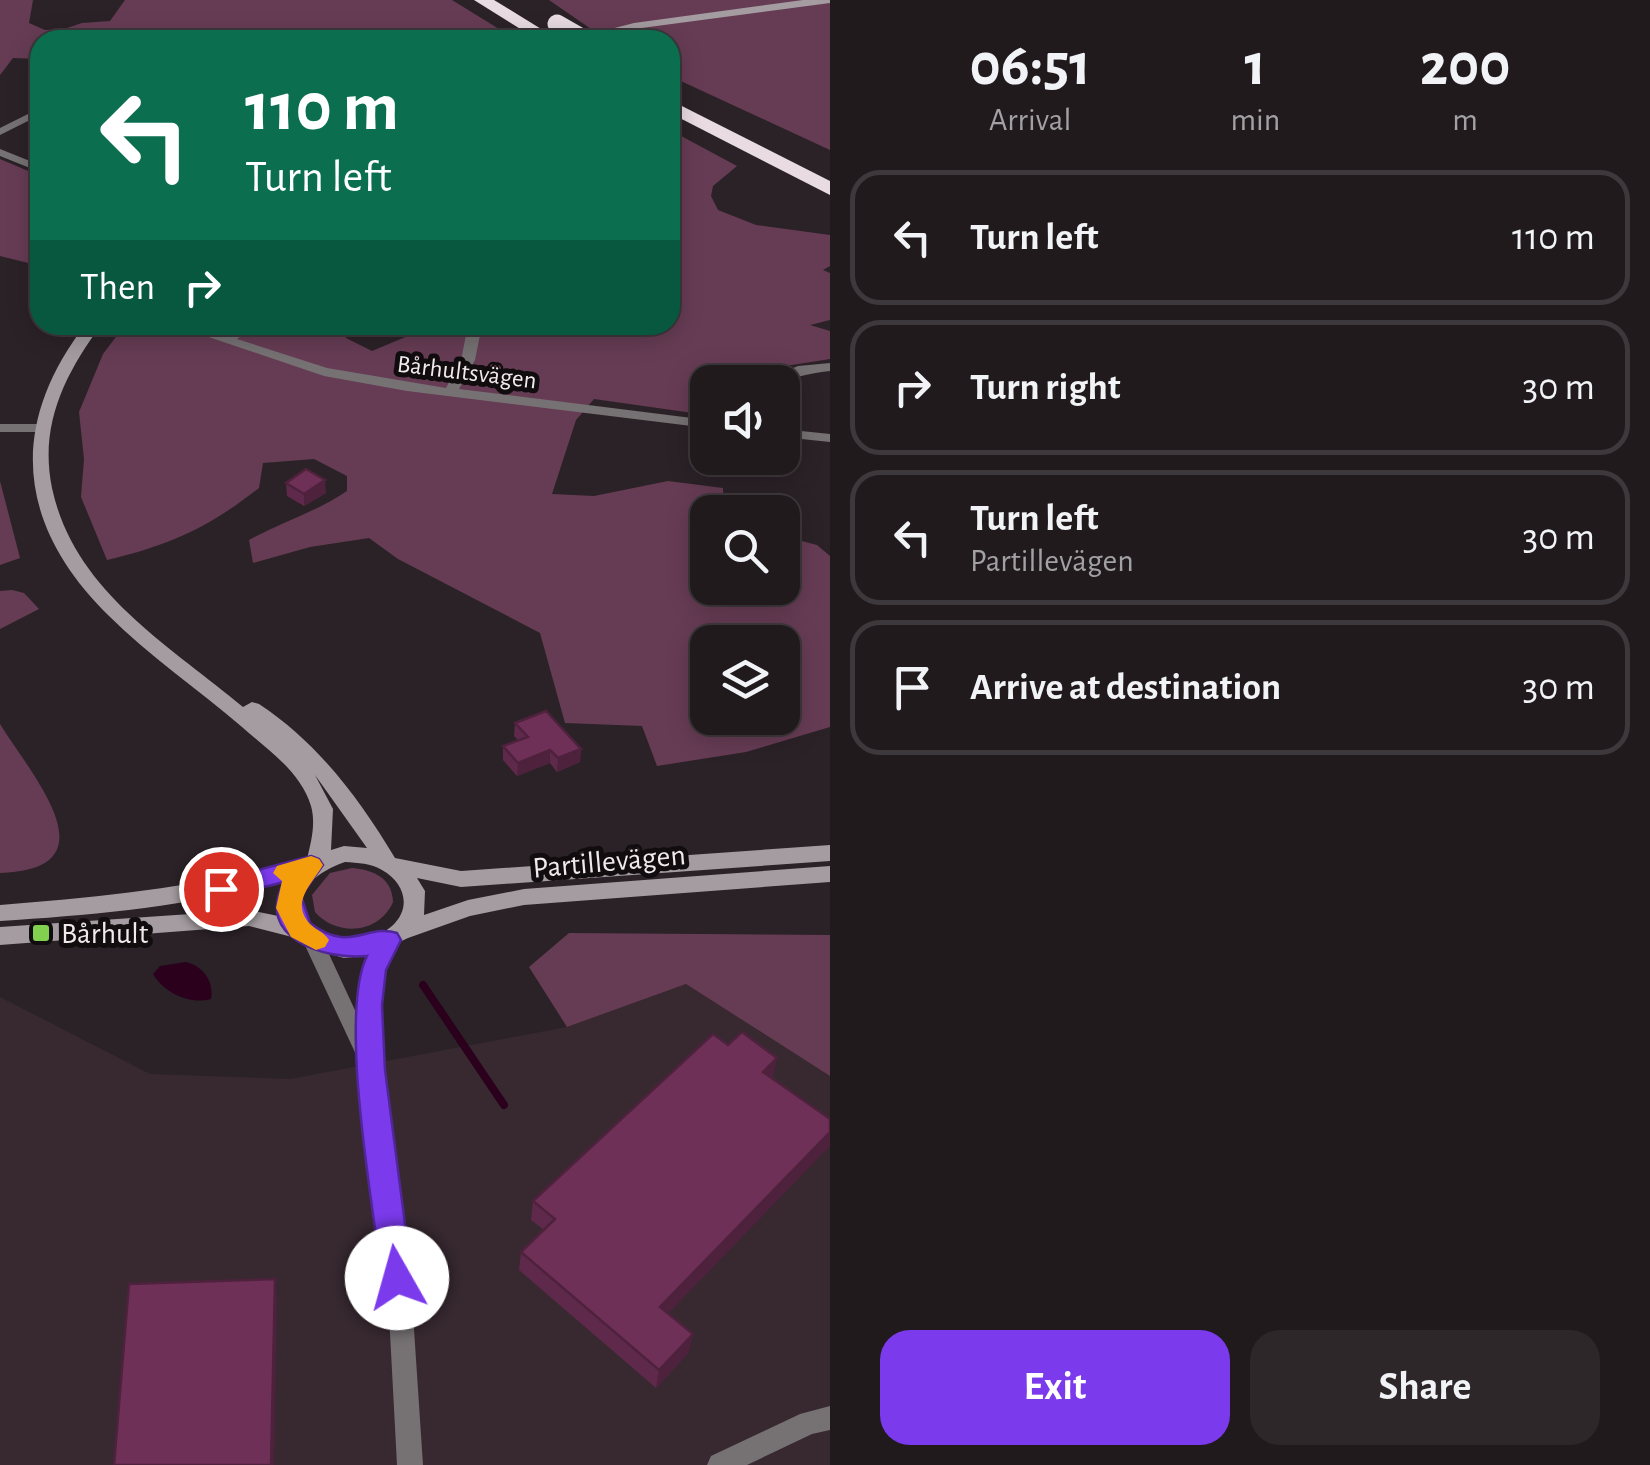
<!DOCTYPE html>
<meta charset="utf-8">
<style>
:root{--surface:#201a1d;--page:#2d272a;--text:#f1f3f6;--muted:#a2a1a4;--line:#3d383b;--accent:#7c3aed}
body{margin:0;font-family:"Alegreya Sans",sans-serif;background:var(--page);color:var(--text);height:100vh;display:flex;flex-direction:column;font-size:38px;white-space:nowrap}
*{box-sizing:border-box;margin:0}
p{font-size:32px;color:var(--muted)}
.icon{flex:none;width:55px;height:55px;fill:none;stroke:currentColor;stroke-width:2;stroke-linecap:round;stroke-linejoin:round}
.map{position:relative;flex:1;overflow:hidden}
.drawer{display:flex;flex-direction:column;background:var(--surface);width:820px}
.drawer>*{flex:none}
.banner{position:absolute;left:30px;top:30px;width:650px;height:305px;border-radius:30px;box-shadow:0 5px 25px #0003,0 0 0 2px var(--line);background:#0b6e4f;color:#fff;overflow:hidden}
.buttons{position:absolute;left:690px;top:365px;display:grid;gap:20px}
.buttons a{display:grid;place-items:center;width:110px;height:110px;border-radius:20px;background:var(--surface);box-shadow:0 5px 25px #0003,0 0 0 2px var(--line);font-size:50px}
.pin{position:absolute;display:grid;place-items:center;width:85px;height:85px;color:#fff;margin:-42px;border:5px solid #fff;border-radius:50%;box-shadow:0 2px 10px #0007}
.me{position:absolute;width:110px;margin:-55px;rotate:353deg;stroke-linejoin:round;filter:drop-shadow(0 0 8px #0008)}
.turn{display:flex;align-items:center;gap:35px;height:210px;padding:0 50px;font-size:45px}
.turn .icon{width:130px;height:130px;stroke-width:2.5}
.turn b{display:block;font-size:70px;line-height:85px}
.then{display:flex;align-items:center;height:95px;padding:0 50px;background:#0003;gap:20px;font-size:38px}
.eta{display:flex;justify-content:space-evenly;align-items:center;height:170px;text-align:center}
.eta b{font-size:60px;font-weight:600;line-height:70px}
.action{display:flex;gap:20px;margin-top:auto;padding:20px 50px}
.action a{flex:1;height:115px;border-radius:30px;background:var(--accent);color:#fff;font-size:40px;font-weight:600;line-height:115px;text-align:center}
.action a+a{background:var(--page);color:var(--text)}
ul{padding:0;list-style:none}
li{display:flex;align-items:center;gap:30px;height:135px;margin:0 20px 15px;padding:0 30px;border:5px solid var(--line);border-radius:30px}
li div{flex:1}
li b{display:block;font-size:38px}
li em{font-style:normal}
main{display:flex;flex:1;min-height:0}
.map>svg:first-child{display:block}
.built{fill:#382931}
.green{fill:#663c54;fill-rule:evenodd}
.water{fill:#2b001d}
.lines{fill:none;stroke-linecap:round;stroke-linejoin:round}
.stream{stroke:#2b001d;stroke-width:8}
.street{fill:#767173;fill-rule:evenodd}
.secondary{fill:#a49ca0;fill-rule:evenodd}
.highway{fill:#e8dbe2;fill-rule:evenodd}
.highway-bridge{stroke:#e8dbe2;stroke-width:19}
.wall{fill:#5f294b}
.shaded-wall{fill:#4e223d}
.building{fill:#6f3057;stroke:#4e223d;stroke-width:2.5}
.route{fill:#7c3aed;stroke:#51269a;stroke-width:2.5}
.slow{fill:#f59e0b}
.poi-dot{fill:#82d04f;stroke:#110d0f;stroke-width:4}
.labels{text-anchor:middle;stroke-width:10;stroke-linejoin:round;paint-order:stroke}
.far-street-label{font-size:25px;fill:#f0eaed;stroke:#110d0f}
.street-label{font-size:30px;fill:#f0eaed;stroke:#110d0f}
.poi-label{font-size:30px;fill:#f0eaed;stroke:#110d0f;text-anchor:start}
</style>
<main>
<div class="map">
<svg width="830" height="1465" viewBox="0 0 830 1465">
<rect width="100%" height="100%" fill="#2b2227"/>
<!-- built -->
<polygon class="built" points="686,984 830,1076 830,1465 0,1465 0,997 150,1074 290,1079 567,1027"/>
<!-- green -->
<g class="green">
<polygon points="0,0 33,0 29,23 45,30 64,29 82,23 110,21 125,0 452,0 517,40 40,40 40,59 13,58 0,75"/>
<polygon points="549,0 830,0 830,150 670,76 670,40 607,40"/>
<path d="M670 130 737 166 713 186 711 196 718 210 756 225 830 235V266L823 270 830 273V320L810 325 830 331V359L773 368 745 382H708L707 415 594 399 576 420 552 494 594 496 668 481 723 488 724 512H708V588H782L783 536 817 545 830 556V727L746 752 657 766 642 726 565 723 540 633 398 559 369 538 310 547 253 563 249 540C282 522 316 512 347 491V476L314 459 263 463 259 488C208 528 170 545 107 560L81 497 84 459 79 412 103 354 125 325H341L346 338 372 351 434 325H670ZM708 642H782V718H708Z"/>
<polygon points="0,159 40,176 40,266 0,256"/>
<polygon points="0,481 20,558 0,565"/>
<polygon points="12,590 24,593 39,609 0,629 0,591"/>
<path d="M0 724C32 776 116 869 0 873Z"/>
<path d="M352 868C374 870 392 878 393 902 379 934 337 937 315 912L312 895 330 873Z"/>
<polygon points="569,933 830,935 830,1076 686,984 567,1027 529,967"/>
</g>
<!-- water -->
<path class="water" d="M186 962C203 966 214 981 211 999 190 1005 164 993 153 974L160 966Z"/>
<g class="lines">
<!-- stream -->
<polyline class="stream" points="423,985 504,1105"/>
<!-- street -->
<g class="street">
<polygon points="40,108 40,115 0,135 0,128"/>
<polygon points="0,149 40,165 40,172 0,156"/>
<polygon points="173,325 193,325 225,335 241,325 257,325 237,339 327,368 446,388 461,360 468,325 482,325 475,360 459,389 708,420 708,428 407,391 324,376"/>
<path d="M830 363V371C806 373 783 383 759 382L798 366Z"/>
<polygon points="0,424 41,424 48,428 41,432 0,432"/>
<polygon points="782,429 830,434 830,442 782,437"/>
<polygon points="312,931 319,934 322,939 360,1021 360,982 378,939 381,934 388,931 395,934 398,939 380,982 382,1070 413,1314 423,1465 397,1465 389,1314 360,1063 302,939 305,934"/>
<polygon points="830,1406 830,1430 812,1434 747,1465 707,1465 711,1456 800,1414"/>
</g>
<!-- secondary -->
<g class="secondary">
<polygon points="803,0 830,0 830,3 634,29 589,40 568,40 634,23"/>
<path d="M85 325H101C65 374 39 425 52 488 74 591 168 644 243 707L252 702 259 704C318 743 359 798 395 858L461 871 830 845V861L461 887 417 878 425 891 424 915 468 900 524 889 830 866V882L524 905 470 916 408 938 372 955 344 958 313 949 296 938 249 926 0 945V927L249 910 283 917 279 897 286 880C193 906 96 915 0 921V905C104 897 206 886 307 859 311 842 316 824 311 806 301 772 267 749 242 727 198 689 149 656 108 615 18 526 7 427 85 325ZM315 775 367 848 344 846 331 850 333 809ZM345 862C358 863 371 863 382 870 405 883 412 908 392 926 338 972 249 896 345 862Z"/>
</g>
<!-- highway -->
<g class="highway">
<polygon points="474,0 494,0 559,40 538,40"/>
<polygon points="670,100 830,181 830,195 670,113"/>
</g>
<!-- highway-bridge -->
<polyline class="highway-bridge" points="557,24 585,40"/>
</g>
<!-- wall -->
<g class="wall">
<polygon points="286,483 326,493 304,506 287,496"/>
<polygon points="515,723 581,749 580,762 557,772 550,763 517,776 503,760 503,746 518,740 514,736"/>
<polygon points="773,1077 668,1314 689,1352 656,1388 519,1270 521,1252 544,1230 531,1220 533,1201"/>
</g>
<!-- shaded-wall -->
<g class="shaded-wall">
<polygon points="325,480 326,493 304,506 304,494"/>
<polygon points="581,749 580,762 557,772 558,758"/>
<polygon points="550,750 550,763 517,776 518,763"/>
<polygon points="777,1058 773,1077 759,1091 763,1072"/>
<polygon points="830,1132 830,1146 657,1325 660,1307"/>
<polygon points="275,1279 277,1297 274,1465 271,1465"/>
<polygon points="693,1334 689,1352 656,1388 659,1370"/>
</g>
<!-- building -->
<g class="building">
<polygon points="306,469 325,480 304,494 286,483"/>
<polygon points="546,711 581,749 558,758 550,750 518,763 503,746 528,737 515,723"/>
<polygon points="742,1032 777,1058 763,1072 830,1119 830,1132 660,1307 693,1334 659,1370 521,1252 555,1219 533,1201 713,1034 728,1045"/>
<polygon points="275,1279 271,1465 114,1465 129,1284"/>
</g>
<!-- route -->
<path class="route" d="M311 856 319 859 323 865 301 896 310 923C350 954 367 923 397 933L401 940 386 970 382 1005 385 1070 412 1278 407 1288 397 1292 386 1288 382 1278C373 1207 338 1014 367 956 324 960 254 938 284 882L221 898 212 896 209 889 212 882Z"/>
<!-- slow -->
<path class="slow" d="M311 856 319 859 323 865C312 884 290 902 310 924 317 931 323 931 329 940L325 947 316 950 291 937 276 908 282 881 273 873 277 866Z"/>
<!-- markers -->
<rect class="poi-dot" x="31" y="923" width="20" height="20" rx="5"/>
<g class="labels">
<!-- far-street labels -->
<g class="far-street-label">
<text transform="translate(467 371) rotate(7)" y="9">Bårhultsvägen</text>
</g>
<!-- street labels -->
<g class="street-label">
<text transform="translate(609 861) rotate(-5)" y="10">Partillevägen</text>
</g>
<!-- poi labels -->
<g class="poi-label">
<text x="61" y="943">Bårhult</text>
</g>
</g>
</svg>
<div class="buttons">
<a><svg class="icon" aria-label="sound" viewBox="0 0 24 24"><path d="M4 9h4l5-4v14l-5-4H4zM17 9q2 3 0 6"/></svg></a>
<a><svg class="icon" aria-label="search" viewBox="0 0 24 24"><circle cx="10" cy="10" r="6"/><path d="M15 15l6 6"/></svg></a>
<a><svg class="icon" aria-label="layers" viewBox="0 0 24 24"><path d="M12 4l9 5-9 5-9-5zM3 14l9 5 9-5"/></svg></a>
</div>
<div class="pin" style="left:221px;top:889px;background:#d93025"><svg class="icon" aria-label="arrive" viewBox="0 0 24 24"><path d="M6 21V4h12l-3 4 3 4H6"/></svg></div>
<svg class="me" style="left:397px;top:1278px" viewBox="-20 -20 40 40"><circle r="19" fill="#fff"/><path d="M0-13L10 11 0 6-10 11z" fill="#7c3aed"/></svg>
<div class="banner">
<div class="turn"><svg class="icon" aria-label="left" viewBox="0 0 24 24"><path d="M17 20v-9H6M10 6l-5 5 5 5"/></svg><div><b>110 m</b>Turn left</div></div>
<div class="then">Then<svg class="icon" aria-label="right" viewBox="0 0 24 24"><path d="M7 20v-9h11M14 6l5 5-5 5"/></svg></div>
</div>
</div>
<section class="drawer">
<div class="eta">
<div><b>06:51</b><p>Arrival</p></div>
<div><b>1</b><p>min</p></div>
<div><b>200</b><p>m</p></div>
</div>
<ul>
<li><svg class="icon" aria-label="left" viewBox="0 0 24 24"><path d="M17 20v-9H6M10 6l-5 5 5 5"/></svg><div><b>Turn left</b></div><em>110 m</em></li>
<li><svg class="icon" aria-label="right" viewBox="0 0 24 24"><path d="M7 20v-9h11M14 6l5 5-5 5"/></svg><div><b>Turn right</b></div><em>30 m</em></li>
<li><svg class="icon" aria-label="left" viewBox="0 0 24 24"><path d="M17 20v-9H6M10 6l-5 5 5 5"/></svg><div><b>Turn left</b><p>Partillevägen</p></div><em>30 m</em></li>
<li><svg class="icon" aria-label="arrive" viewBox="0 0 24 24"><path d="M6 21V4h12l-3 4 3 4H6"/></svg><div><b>Arrive at destination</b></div><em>30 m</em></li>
</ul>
<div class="action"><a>Exit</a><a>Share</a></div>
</section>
</main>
